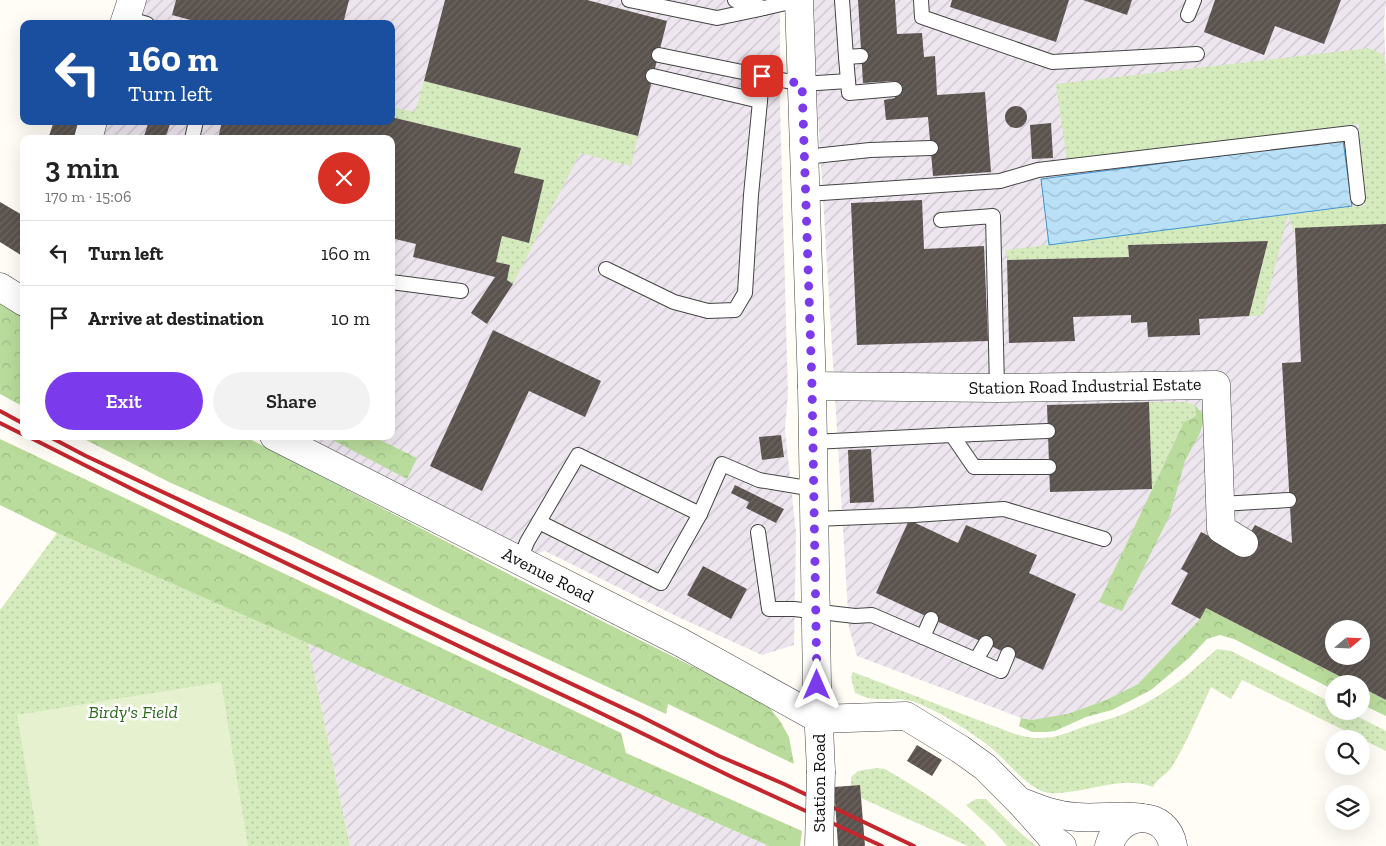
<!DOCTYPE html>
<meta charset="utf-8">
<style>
:root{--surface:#fff;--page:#f2f2f2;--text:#222;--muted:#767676;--line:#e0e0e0;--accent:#7c3aed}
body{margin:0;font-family:"Zilla Slab",serif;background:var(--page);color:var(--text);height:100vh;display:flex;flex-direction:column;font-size:19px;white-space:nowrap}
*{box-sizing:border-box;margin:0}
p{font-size:16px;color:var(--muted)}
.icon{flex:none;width:28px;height:28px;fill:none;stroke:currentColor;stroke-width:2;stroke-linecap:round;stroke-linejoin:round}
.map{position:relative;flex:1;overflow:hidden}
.drawer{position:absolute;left:20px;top:135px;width:375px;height:305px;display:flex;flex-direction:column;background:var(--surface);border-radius:10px;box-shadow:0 5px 20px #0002}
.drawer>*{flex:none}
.top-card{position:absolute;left:20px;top:20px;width:375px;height:105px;border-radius:10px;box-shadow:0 5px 20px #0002;background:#1a4fa0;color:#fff;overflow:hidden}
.needle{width:32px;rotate:71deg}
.buttons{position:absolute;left:1325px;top:620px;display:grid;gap:10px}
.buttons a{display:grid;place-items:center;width:45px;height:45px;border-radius:50%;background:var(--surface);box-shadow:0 5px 20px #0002;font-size:25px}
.pin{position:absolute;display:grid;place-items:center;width:42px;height:42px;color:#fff;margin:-21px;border-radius:10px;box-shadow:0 2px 8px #0006}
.me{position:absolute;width:55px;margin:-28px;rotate:0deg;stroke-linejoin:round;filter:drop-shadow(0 0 4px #0008)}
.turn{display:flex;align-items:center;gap:18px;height:105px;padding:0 25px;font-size:22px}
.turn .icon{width:65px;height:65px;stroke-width:2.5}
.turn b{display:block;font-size:35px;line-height:42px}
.round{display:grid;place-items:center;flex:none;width:52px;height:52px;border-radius:26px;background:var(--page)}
.headline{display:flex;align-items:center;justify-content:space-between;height:85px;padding:0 25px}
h1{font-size:30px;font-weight:600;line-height:38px}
.action{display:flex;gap:10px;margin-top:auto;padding:10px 25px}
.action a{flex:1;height:58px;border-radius:30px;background:var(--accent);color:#fff;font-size:20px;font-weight:600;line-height:58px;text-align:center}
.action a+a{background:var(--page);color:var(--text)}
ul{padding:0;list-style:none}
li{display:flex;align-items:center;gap:15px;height:65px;padding:0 25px;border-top:1px solid var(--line)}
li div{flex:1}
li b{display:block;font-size:19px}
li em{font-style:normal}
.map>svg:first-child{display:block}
.industrial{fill:url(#industrial-furrows);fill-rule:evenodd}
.grass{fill:url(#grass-dots)}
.forest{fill:url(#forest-crowns)}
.pitch{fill:#e6f2cf}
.water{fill:url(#water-waves);stroke:#3f96cf}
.building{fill:url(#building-hatch);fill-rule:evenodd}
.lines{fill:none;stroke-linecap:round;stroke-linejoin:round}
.service-casing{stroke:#444;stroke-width:16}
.minor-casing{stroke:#444;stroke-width:29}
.tertiary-casing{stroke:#444;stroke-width:29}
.service{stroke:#fff;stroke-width:14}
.minor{stroke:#fff;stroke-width:28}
.tertiary{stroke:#fff;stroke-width:28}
.rail{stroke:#c4262e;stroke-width:4}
.tertiary-bridge-casing{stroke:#444;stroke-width:29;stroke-linecap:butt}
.tertiary-bridge{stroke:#fff;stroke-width:28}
.route{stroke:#7c3aed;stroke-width:9;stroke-dasharray:0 16.2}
.labels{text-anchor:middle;stroke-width:5;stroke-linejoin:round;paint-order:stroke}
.street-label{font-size:18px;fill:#111;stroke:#fff}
.park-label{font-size:18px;font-style:italic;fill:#2f6b1f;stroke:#fff}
</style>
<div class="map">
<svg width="1386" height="846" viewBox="0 0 1386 846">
<defs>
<pattern id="industrial-furrows" width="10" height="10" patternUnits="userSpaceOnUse" patternTransform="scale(1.25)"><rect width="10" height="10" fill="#eee6ef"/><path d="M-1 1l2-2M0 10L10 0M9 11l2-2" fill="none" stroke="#cbc4cc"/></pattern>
<pattern id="grass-dots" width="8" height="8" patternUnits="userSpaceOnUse" patternTransform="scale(1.25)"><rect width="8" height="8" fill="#d5ebbd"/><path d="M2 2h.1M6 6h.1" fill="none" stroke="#b6c8a1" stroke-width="1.8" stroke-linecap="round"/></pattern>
<pattern id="forest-crowns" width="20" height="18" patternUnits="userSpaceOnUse" patternTransform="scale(1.25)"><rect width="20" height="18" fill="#b9dc9c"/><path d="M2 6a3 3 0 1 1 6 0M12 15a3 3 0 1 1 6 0" fill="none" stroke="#9ebc85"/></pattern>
<pattern id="water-waves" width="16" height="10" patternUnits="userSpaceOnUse" patternTransform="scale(1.25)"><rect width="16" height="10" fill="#b9e0f7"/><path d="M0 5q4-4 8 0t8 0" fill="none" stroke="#9ebfd3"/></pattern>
<pattern id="building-hatch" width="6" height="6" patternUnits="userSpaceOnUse" patternTransform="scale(1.25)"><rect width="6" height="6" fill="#5a524d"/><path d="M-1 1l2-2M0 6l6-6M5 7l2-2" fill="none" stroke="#6d6662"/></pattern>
</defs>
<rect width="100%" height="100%" fill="#fffdf5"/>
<!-- industrial -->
<g class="industrial">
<polygon points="132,0 780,0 780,105 788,393 785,430 796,532 794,645 762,655 678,617 545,551 520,560 274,436 391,436 391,139 88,139 93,121 391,121 391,24 124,24"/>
<path d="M811 0H1386L1384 24 1386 74 1361 684H1355L1206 608 1200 619 1138 684 1106 700 1067 714 1046 719 1032 720 1021 718 857 656 849 628ZM1334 629H1361V656H1334Z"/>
<polygon points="308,643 438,701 769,846 350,846"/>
</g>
<!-- grass -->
<g class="grass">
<polygon points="1369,48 1384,55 1386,74 1386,224 1294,231 1288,215 1263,315 1249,316 1268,241 1128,245 1129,257 1007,260 1006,250 1365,205 1359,124 1067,160 1056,84"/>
<polygon points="424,81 638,136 631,166 580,153 513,284 507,280 510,265 496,262 502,236 529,243 514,173 520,148 391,117 391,107 415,112"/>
<polygon points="1149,402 1186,402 1195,405 1196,416 1184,422 1152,489"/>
<polygon points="57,533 308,643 350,846 0,846 0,610"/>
<path d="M1217 649 1231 651 1334 704V711H1347L1386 731V751L1242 680 1231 699 1211 687C1199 713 1188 740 1173 765 1167 775 1157 778 1153 787 1128 777 1101 787 1075 791 1066 792 1057 794 1048 793 1026 788 1007 760 989 746 969 731 935 708 911 701 899 698 889 700 877 699 869 699 862 696 855 693L851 677 853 672 1012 733C1046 743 1055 737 1086 726 1101 721 1116 718 1130 711 1150 702 1168 690 1185 677 1196 668 1206 658 1217 649Z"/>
<path d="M876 768 885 769C923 791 958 813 987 846H968L861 798 860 785H851V777L858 771Z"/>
<polygon points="976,799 986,799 1016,829 1036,846 1007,846 995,832 966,805"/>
</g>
<!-- forest -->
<g class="forest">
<polygon points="0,303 24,317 24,407 0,394"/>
<polygon points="1195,405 1205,417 1200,433 1185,461 1170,515 1122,611 1099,602 1184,422 1196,416"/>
<polygon points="78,436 244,436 522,581 766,703 780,721 789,737 794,764 668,704 666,714 450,614 289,535 171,483"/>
<polygon points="325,436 372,436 417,458 407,479"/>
<polygon points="0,439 621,733 626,753 802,831 800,846 769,846 57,533 0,505"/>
<polygon points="1206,608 1355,684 1334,684 1334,690 1234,639 1220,635 1207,639 1189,658 1151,690 1112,710 1086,717 1055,731 1047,732 1032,732 1019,726 1021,718 1032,720 1067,714 1106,700 1138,684 1200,619"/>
<polygon points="1361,687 1386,700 1386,716 1361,704"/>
</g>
<!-- pitch -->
<polygon class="pitch" points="221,682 248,846 39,846 17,715"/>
<!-- water -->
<polygon class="water" points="1343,140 1352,206 1049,245 1041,179"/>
<!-- building -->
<g class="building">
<polygon points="176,0 349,0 343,24 205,24 172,15"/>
<polygon points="445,0 587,0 667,21 638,136 424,81"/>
<polygon points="858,0 895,0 897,34 922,33 924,57 935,56 937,95 985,92 991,172 933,176 928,117 886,120 884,100 895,98 894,81 863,83"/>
<polygon points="952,0 1069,0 1056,42 950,7"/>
<polygon points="1083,0 1132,0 1127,15"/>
<polygon points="1215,0 1341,0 1324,44 1275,26 1264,55 1204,32"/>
<circle cx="1016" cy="117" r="11"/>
<polygon points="391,117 521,148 514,173 544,180 529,243 502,236 496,262 510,265 507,280 513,284 487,324 471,313 495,277 413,257 416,244 391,238 391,139 218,139 222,121 391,121"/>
<polygon points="46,121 81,121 76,139 48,139 53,124"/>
<polygon points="149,121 171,121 165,139 143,139"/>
<polygon points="1051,123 1053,158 1032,159 1030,125"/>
<polygon points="922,200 924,249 984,246 988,341 857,345 851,203"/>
<polygon points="0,202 24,216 24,257 0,242"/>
<path d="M1386 224V700L1361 687V684H1355L1206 608 1200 619 1171 604 1188 573 1181 569 1201 532 1239 551 1255 525 1292 543 1282 363 1301 362 1295 228ZM1334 629H1361V656H1334Z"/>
<polygon points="1268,241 1249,316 1199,319 1200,335 1148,337 1147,322 1131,323 1131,315 1073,317 1075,341 1009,343 1007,260 1129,257 1128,245"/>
<polygon points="493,330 601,381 585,417 529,391 482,491 430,466"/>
<polygon points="1149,402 1152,489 1050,492 1047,405"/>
<polygon points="781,435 784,457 762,460 759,437"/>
<polygon points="871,449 874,502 850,503 848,450"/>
<polygon points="735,485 784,509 776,523 746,508 749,502 731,493"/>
<polygon points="909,520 958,543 966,525 1037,555 1029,573 1076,594 1043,670 876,593"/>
<polygon points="703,566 747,589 731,619 687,595"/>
<polygon points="917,745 942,760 932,776 907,761"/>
<polygon points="860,785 865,846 838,846 834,787"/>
</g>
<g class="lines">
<defs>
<g id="service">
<polyline points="629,0 717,18 764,8 735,0"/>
<polyline points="842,0 846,57 861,56"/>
<polyline points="921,0 922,17 1052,62 1197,54"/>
<polyline points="764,8 799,0"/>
<polyline points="1188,15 1194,0"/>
<polyline points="126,18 147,24"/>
<polyline points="659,55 762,76"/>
<polyline points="653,76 760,101 762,76 802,84 848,81 846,57"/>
<polyline points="848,81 849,93 895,89"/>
<polyline points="192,139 196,121"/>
<polyline points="805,157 870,150 931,148"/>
<polyline points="807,194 1000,181 1038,170 1351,133 1358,198"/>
<polyline points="941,220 993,216 997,388"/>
<polyline points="606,269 674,302 708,311 735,310 745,293 751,195 760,101"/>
<polyline points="391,282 461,291"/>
<polyline points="1048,431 952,435 974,467 1049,467"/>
<polyline points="813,442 952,435"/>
<polyline points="1221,504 1289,500"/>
<polyline points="815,519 914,515 1004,509 1104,539"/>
<polyline points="539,522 661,583 700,514"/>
<polyline points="758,532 769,609 794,609 855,616 872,615 923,637 931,619"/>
<polyline points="520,560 527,542 578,455 700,514 722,464 759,480 814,489"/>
<polyline points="923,637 976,660 986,643"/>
<polyline points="976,660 1001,671 1008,654"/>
</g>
<g id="minor">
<polyline points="124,24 132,0"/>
<polyline points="88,139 93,121"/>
<polyline points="0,287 24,302"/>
<polyline points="812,386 997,388 1216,385 1221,529 1244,543"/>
<polyline points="274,436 680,642 819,719 906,716 960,749 985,767 1020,802 1054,840 1062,846"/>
<path d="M1024 803C1042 810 1057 816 1077 817 1100 819 1120 814 1143 818"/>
<path d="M1109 846C1119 809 1167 809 1173 846"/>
</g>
<polyline id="tertiary" points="799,0 812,386 817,685 821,771"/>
</defs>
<!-- service casing -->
<use href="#service" class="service-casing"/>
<!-- minor casing -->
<use href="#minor" class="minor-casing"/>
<!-- tertiary casing -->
<use href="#tertiary" class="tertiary-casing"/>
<!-- service -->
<use href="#service" class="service"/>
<!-- minor -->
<use href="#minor" class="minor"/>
<!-- tertiary -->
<use href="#tertiary" class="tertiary"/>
<!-- rail -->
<g class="rail">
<polyline points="0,411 24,424"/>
<polyline points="0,423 24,435"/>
<polyline points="27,436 138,492 492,662 586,706 734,778 882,846"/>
<polyline points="48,436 86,456 640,716 719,756 784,784 914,846"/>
</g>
<defs>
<polyline id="tertiary-bridge" points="819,846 821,771"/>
</defs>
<!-- tertiary-bridge casing -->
<use href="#tertiary-bridge" class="tertiary-bridge-casing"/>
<!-- tertiary-bridge -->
<use href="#tertiary-bridge" class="tertiary-bridge"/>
</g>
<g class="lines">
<!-- route -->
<polyline class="route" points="762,76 802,84 812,386 817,685"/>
</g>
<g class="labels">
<!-- street labels -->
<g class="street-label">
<text transform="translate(1085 386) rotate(-1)" y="6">Station Road Industrial Estate</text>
<text transform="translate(548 575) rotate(27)" y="6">Avenue Road</text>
<text transform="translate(819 783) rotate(-90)" y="6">Station Road</text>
</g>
<!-- park labels -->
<g class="park-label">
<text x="133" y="718">Birdy's Field</text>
</g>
</g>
</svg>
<div class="buttons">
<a><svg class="needle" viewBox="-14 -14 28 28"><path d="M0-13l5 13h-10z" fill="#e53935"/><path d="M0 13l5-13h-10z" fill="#767676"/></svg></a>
<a><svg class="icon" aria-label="sound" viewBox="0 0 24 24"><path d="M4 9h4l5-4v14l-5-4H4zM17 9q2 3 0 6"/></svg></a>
<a><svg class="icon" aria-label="search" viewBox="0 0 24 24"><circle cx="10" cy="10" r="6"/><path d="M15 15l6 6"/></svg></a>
<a><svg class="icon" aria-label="layers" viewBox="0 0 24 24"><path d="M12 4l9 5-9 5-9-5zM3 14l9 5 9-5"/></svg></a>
</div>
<div class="pin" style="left:762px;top:76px;background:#d93025"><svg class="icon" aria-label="arrive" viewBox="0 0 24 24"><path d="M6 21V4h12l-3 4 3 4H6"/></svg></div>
<svg class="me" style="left:817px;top:685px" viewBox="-20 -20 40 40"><path d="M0-17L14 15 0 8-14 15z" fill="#7c3aed" stroke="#fff" stroke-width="4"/></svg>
<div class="top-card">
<div class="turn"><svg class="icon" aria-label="left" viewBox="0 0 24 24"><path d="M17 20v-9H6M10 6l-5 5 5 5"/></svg><div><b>160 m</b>Turn left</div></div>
</div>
<section class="drawer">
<div class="headline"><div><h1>3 min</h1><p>170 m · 15:06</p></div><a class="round" style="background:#d93025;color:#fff"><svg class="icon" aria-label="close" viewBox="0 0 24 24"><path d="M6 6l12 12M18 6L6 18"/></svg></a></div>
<ul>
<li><svg class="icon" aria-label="left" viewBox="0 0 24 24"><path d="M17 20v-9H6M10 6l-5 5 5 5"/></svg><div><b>Turn left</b></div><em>160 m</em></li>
<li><svg class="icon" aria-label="arrive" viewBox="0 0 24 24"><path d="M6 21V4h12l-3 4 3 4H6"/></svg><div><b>Arrive at destination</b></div><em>10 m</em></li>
</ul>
<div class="action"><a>Exit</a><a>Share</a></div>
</section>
</div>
